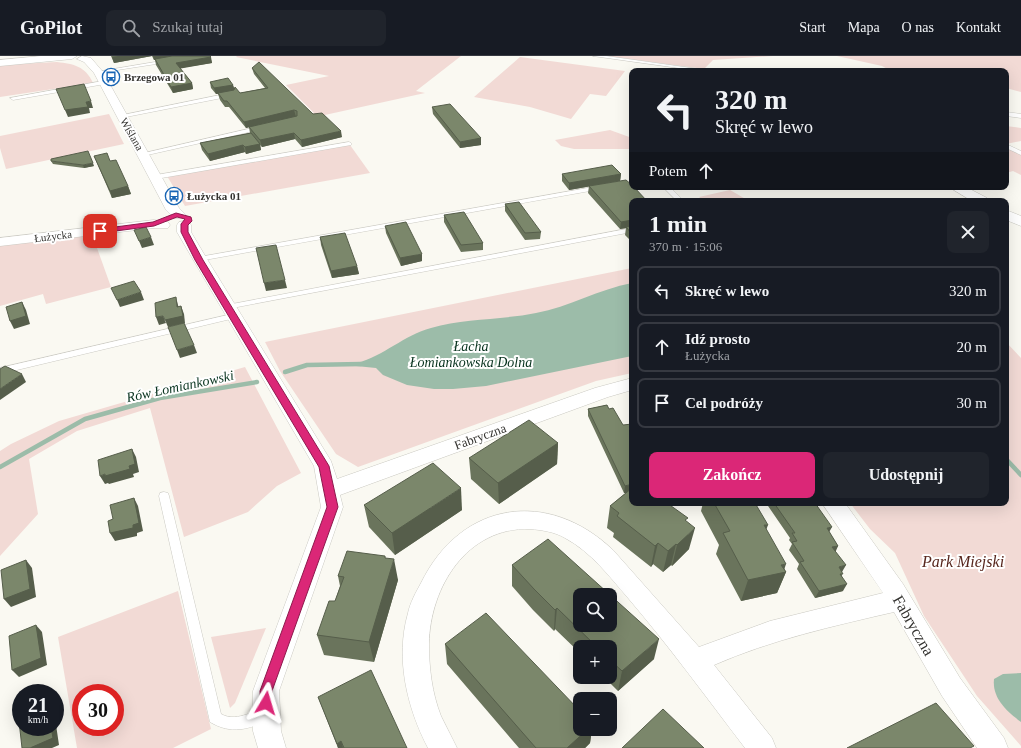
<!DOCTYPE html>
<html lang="pl">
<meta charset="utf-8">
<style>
:root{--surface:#171b24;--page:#20242c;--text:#f1f3f6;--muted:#9ea1a6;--line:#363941;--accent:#db2777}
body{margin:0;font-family:"Times New Roman",serif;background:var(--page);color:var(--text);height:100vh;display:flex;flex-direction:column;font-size:15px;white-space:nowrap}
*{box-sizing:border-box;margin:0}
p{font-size:13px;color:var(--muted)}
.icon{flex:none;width:22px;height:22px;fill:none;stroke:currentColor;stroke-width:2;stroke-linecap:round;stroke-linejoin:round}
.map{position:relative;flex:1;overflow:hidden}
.sheet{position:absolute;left:629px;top:142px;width:380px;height:308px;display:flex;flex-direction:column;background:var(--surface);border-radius:8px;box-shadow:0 4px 16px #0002}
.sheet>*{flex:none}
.guide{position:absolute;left:629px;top:12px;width:380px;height:122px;border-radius:8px;box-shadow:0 4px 16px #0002;background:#171b24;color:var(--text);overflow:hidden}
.buttons{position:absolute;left:573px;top:532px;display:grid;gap:8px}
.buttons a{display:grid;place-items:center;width:44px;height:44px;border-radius:8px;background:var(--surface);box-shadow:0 4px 16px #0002;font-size:20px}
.speed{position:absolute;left:12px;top:628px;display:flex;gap:8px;font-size:20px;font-weight:700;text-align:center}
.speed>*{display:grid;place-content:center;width:52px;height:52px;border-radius:50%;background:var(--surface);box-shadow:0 4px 16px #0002;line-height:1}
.speed small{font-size:10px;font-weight:400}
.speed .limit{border:6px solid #d22;background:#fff;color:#111}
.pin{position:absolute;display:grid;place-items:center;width:34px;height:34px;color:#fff;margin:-17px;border-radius:8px;box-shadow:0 2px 6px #0006}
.me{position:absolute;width:44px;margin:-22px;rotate:7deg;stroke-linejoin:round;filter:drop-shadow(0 0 3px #0008)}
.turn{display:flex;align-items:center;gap:14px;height:84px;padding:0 20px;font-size:18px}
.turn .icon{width:52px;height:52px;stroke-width:2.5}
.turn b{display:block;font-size:28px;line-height:34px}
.then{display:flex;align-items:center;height:38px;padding:0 20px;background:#0003;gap:8px;font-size:15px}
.round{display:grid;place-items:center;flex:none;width:42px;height:42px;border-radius:8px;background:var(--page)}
.summary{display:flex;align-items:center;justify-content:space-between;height:68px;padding:0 20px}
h1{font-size:24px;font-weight:800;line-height:30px}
.button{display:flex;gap:8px;margin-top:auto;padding:8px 20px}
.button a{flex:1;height:46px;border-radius:8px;background:var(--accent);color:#fff;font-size:16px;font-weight:800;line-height:46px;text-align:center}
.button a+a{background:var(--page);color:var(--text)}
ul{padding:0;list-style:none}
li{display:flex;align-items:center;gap:12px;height:50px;margin:0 8px 6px;padding:0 12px;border:2px solid var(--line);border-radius:8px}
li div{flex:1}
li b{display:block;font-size:15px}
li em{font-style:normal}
header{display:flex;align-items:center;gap:24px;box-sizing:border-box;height:56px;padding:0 20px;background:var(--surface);border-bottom:1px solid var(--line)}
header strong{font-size:19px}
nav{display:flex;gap:22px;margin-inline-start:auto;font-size:14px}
.search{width:280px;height:36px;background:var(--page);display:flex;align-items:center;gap:10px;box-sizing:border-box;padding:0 14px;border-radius:8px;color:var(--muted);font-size:15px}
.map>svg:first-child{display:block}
.green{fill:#f2dad5;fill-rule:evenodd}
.water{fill:#9cbca9}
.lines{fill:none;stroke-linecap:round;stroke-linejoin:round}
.stream{stroke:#9cbca9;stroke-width:4.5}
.lane-casing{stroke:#cbcac3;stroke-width:1}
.street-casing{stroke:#cbcac3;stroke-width:1}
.lane{fill:#fff;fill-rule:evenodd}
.street{fill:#fff;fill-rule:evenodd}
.wall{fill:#6a745c}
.shaded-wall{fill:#565e4b}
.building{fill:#7b876b;stroke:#565e4b;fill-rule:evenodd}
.route{fill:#db2777;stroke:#8e194d}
.labels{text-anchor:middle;stroke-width:4;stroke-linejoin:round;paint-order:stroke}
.far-poi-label{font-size:11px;font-weight:bold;fill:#353431;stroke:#fff;text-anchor:start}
.far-street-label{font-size:11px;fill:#353431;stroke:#fff}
.street-label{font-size:13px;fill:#353431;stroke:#fff}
.water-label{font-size:14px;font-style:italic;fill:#08331f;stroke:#fff}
.near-park-label{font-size:16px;font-style:italic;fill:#58271e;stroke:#fff}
.near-street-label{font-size:16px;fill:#353431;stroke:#fff}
</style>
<header>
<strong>GoPilot</strong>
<div class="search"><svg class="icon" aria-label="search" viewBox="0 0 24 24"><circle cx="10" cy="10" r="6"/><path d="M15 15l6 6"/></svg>Szukaj tutaj</div>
<nav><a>Start</a><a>Mapa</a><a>O nas</a><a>Kontakt</a></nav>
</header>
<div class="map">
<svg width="1021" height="692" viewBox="0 0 1021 692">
<rect width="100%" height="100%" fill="#faf9f2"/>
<!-- green -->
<g class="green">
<polygon points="237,0 461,0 416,35 425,37 302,64 314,57 286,29 329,20 236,1"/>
<polygon points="606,0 773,0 713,4 704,13"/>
<polygon points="837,0 1021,0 1021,36 1006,32 1006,15 891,15 882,10"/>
<polygon points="520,1 625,15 606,40 590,38 571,63 530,51 474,41"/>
<path d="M57 6C74 8 85 10 93 27L0 41V9Z"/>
<polygon points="109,58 124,88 6,113 0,92 0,80"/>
<polygon points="1006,70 1021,72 1021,85 1006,88"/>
<polygon points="610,74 632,82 632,93 574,93 561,90 555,84"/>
<polygon points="350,89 370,117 185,150 167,120"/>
<polygon points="1006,91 1021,98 1021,119 1013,115 1006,117"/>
<polygon points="730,134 749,145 704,145 699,141"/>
<polygon points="92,178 111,231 46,248 43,238 0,250 0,189"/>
<polygon points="632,212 632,317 596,325 358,411 336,398 280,315 265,286"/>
<polygon points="1006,286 1021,302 1021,690 977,640 924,560 895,497 870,473 850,447 1006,447"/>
<polygon points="245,311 301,417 277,430 248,456 184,481 150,352 77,375 29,403 38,458 0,500 0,395 11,388 59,365"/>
<path d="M178 535 211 673 173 692H77L58 581ZM81 637H115V671H81Z"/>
<polygon points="266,572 235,647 230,652 211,581"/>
</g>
<!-- water -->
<g class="water">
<path d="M632 227V300L486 330 453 333H434L407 329 383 319 376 312 356 310 357 307C384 300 404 279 431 272 465 262 502 264 536 257 569 251 599 233 632 227Z"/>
<path d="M1021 617V666C1006 655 992 642 994 623L1003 618Z"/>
</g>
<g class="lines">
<!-- stream -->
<g class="stream">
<polyline points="285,316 307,309 361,308"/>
<polyline points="1006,403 1021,419"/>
<polyline points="0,411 85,363 160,342 257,326"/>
</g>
<defs>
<g id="lane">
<polygon points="593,0 606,0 713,15 700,15"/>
<polygon points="167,4 169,4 169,6 98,17 96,16"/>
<polygon points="103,25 106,27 105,28 13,44 10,42"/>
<polygon points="230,37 232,38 232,40 121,62 118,60"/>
<polygon points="1006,56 1021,58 1021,62 1006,60"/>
<polygon points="261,70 263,71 263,73 143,100 140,98"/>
<polygon points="349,86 351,87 351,89 156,123 153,121 156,119"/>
<polygon points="1006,88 1021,95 1021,99 1006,92"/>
<polygon points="599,130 602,132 601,133 199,205 195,203 199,201"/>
<polygon points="663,131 670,131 684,145 677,145"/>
<polygon points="632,172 632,176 227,253 223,251 227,249"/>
<polygon points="232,258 236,260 235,262 0,318 0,312"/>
<path d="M164 436 168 437 169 440 221 658C239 668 255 650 270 656L271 660 270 664C248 673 232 679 210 666L159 440 160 437Z"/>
</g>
<g id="street">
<polygon points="41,0 77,0 72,3 0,10 0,4"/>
<polygon points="82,0 91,2 103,16 179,152 186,159 184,162 174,162 166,154 94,17 84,6 77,3"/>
<polygon points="949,131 966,131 987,142 989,145 972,145"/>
<polygon points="1006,154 1021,160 1021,170 1006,164"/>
<polygon points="154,164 168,166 170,169 168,172 154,172 0,190 0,182"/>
<polygon points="184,165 189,166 191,169 191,176 207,203 331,405 337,423 595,332 632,322 632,334 608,341 340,439 343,451 279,635 281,675 286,692 258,692 253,675 253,635 321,451 314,410 177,176 177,169 179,166"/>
<path d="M822 447H845L903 528 960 622 1004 682 1008 692H977L942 640 894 556C833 570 771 584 714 609L772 682 776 692H745C706 641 669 590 628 542 609 520 591 496 565 482 555 476 542 474 530 473 467 471 430 531 429 588 429 612 432 637 441 660 446 671 452 681 457 692H428C407 652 395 602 408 557 410 547 416 536 421 527 461 445 548 432 613 494L699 591 770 565 883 537Z"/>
</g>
</defs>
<!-- lane casing -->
<use href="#lane" class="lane-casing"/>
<!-- street casing -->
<use href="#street" class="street-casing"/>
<!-- lane -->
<use href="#lane" class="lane"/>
<!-- street -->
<use href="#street" class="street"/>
</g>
<!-- wall -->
<g class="wall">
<polygon points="111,0 210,0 212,7 180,12 192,27 193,33 173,37 156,9 155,4 154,4 152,0 114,7"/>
<polygon points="252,12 313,58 342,81 302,91 295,83 262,91 260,89 261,94 246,98 245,96 210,105 202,94 200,87 250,77 249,71 246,72 229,51 225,51 220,44 218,38 216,38 211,32 210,26 233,29 234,33 240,37 265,32 254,18"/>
<polygon points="432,51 481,82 481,89 460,92 433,58"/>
<polygon points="94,100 110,105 128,130 131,138 112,142"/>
<polygon points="51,105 94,110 84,112 53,108"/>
<polygon points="562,118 621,118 620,125 569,134 562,125"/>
<polygon points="589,130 632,145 632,186 625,179 626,172 620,173 588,137"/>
<polygon points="505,148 541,176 540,183 525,184 505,155"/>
<polygon points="444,159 483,187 483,194 461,196 444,166"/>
<polygon points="385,170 422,205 401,210 386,177"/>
<polygon points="320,181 357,210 359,218 332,222 321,189"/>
<polygon points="607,349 632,447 687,466 689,493 672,510 671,509 663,516 653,508 651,511 613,481 614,477 607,472 610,450 626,437 624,437 588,360 588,353"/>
<polygon points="558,387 557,408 499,448 471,423 469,402"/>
<polygon points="703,447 755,447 766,474 786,516 777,537 741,545 716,498 719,489 701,455"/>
<polygon points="766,447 815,447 829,476 838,490 835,495 842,516 842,520 843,535 815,542 797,513 799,508 789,494 792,488 789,484 790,482"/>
<polygon points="364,449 462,454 395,499 369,471"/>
<polygon points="386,502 398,524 374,606 324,599 317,579 335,545 340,530 338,520"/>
<polygon points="512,509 654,603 618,635 604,621 610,621 610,591 580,591 580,597 555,573 554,575 533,554 512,530"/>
<polygon points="445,588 580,673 592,673 590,687 585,692 519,692 447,608"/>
<polygon points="318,641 407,692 338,692"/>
</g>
<!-- shaded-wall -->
<g class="shaded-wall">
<polygon points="118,0 152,0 114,7 112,1"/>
<polygon points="153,0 179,0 154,4"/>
<polygon points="211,1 212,7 178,13 176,7"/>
<polygon points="192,27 193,33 173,37 171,31"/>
<polygon points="233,29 235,35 216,38 214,32"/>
<polygon points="91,45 93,52 89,52 90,57 68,61 65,54 86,46"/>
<polygon points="294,54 296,61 246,72 244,66"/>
<polygon points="341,75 342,81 302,91 301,84"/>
<polygon points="294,77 295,83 262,91 260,84"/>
<polygon points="481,82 481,89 460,92 460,86"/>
<polygon points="260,88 261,94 246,98 245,91"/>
<polygon points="243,89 245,96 210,105 208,98"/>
<polygon points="93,107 94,110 84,112 83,109"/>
<polygon points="621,118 620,125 569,134 569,127"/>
<polygon points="128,130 131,138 112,142 110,135"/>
<polygon points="632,164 632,171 620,173 621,166"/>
<polygon points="151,181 154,189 142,192 139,185"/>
<polygon points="422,198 422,205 401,210 400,202"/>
<polygon points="357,210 359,218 332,222 331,215"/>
<polygon points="285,224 287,232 266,235 264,227"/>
<polygon points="141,236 144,244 120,251 117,244"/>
<polygon points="176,241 178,249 180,259 177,251"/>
<polygon points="22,246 26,254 30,268 14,273 10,265"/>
<polygon points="181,250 184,258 185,267 168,271 165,264"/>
<polygon points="163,260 166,267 159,269 156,261"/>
<polygon points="194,289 197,297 180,302 177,294"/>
<polygon points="22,318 26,326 0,344 0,333"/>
<polygon points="558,387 557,408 499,448 498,427"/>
<polygon points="132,393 136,401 139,416 133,418 134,421 109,428 108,427 105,428 100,420 129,410"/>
<polygon points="632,428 632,436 624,437 625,430"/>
<polygon points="461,432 462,454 395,499 392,477"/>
<polygon points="134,442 138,450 143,475 137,477 137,480 115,485 110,477 133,469"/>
<polygon points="764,469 768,469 760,490"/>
<polygon points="832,471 828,478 827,472"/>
<polygon points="695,472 689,493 672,510 677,489"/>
<polygon points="658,487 653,508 651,511 655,490"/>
<polygon points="676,488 671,509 663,516 668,495"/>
<polygon points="838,490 835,497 832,491"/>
<polygon points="385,500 389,520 394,503 398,524 374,606 369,586"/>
<polygon points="26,504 32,512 36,541 11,551 4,543"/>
<polygon points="786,508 783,517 786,516 777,537 741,545 748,524 781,509"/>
<polygon points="846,509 842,516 839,511"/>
<polygon points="847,528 843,535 815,542 819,535"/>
<polygon points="557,552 555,573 554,575 555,554"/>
<polygon points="36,569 42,576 47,609 19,621 12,614"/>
<polygon points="659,583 654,603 618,635 622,615"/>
<polygon points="55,662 59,689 52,692 30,692 51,671 55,671"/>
<polygon points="588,673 592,673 590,687 585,692 567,692"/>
<polygon points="341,685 343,692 338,692 337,688"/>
</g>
<!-- building -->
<g class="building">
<polygon points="172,0 210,0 211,1 176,7 192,27 171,31 155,3"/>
<polygon points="259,6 313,58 322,57 341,75 301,84 294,77 260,84 249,71 297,60 297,55 294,54 244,66 227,45 224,45 218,37 234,34 235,31 240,37 268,32 252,12"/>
<polygon points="228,22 233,29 214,32 210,26"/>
<polygon points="84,28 91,45 86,46 88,51 65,54 56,33"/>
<polygon points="450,48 481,82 460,86 432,51"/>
<polygon points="251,77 260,88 245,91 243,89 208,98 200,87"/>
<polygon points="88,95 93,107 83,109 51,105 51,103"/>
<polygon points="107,97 110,105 116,104 128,130 110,135 94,100"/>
<polygon points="612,109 621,118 569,127 562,118"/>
<polygon points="626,124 632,129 632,131 634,131 647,145 632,145 632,164 621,166 589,130"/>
<polygon points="672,143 674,145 661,145"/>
<polygon points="519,146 541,176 525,177 505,148"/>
<polygon points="464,156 483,187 461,189 444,159"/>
<polygon points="406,166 422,198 400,202 385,170"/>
<polygon points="632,170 632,178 626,171"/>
<polygon points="146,171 151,181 139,185 134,174"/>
<polygon points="345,177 357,210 331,215 320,181"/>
<polygon points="276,189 285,224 264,227 256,192"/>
<polygon points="134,225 141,236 117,244 111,232"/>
<polygon points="176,241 177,251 181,250 183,260 165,264 163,260 156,261 155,247"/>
<polygon points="22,246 26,260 10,265 6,251"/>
<polygon points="184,267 194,289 177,294 168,271"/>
<polygon points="5,310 22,318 0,333 0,313"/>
<polygon points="607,349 609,353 613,352 623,369 632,368 632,428 625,430 588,353"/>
<polygon points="529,364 558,387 498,427 469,402"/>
<polygon points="132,393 135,408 129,410 130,413 105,420 105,418 100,420 98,404"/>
<polygon points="433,407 461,432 392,477 364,449"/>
<polygon points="632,432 632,447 667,447 688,462 685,464 695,472 677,489 676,488 668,495 658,487 655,490 617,460 619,457 610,450"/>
<polygon points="134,442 139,467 133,469 133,472 110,477 108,465 113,463 110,449"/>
<polygon points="714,447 755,447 768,469 764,469 786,508 781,509 786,516 748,524 723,477 730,475"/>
<polygon points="774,447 815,447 832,471 827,472 838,490 832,491 846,509 839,511 843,518 840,518 847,528 819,535 800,506 804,505 792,486 797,485 792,477 795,477"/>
<path d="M548 483 659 583 622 615 610 604V591H597L557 552 555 554 534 533 512 509ZM580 539H610V569H580Z"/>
<polygon points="347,495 385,500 385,502 394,503 369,586 317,579 329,545 335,545 344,521 338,520"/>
<polygon points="26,504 30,533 4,543 1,514"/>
<polygon points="486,557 580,655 580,673 588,673 567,692 536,692 445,588"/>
<polygon points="36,569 41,602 12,614 9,580"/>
<polygon points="371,614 407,692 344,692 341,685 337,688 318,641"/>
<polygon points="936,647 974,690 970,692 847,692"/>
<polygon points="663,653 704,692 622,692"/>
<polygon points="21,654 21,671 51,671 53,682 30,692 22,692 18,656"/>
</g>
<!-- route -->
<polygon class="route" points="176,157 191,161 192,165 188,169 188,176 203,204 329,410 338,451 272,635 272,647 271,652 266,653 261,652 260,635 327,451 319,411 195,204 181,176 181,168 185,163 177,161 154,170 100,177 96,175 100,173 153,166"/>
<!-- icons -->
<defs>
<symbol id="bus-ring" viewBox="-11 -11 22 22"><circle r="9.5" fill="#fff" stroke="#1965b4" stroke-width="1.5"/><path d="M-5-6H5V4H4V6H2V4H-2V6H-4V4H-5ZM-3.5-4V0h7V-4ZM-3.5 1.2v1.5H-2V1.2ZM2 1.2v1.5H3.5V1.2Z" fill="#1965b4"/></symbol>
</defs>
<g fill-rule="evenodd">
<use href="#bus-ring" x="101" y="11" width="20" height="20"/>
<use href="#bus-ring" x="164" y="130" width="20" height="20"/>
</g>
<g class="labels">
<!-- far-poi labels -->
<g class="far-poi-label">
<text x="124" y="25">Brzegowa 01</text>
<text x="187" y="144">Łużycka 01</text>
</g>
<!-- far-street labels -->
<g class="far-street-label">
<text transform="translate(132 78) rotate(60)" y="4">Wiślana</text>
<text transform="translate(53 180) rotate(-7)" y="4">Łużycka</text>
</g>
<!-- street labels -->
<g class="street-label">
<text transform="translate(480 380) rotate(-20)" y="5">Fabryczna</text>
</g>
<!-- water labels -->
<g class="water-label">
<text x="471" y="295">Łacha<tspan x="471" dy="16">Łomiankowska Dolna</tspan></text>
<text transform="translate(180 330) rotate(-12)" y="5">Rów Łomiankowski</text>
</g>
<!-- near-park labels -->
<g class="near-park-label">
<text x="963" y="511">Park Miejski</text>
</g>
<!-- near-street labels -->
<g class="near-street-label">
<text transform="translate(914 569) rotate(60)" y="6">Fabryczna</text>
</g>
</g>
</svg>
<div class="buttons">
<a><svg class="icon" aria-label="search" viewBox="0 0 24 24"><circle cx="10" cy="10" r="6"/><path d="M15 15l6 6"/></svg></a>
<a>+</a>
<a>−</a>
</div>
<div class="speed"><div>21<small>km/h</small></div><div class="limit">30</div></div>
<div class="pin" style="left:100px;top:175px;background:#d93025"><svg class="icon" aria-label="arrive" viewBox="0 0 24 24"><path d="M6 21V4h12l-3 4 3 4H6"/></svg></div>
<svg class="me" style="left:266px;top:647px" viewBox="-20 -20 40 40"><path d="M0-17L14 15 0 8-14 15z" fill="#db2777" stroke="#fff" stroke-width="4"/></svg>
<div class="guide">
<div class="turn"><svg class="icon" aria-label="left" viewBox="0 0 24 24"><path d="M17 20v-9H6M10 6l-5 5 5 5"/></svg><div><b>320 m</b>Skręć w lewo</div></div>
<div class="then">Potem<svg class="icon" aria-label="ahead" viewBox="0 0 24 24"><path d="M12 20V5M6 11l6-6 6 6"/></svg></div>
</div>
<section class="sheet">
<div class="summary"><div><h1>1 min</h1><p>370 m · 15:06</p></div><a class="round"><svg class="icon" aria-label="close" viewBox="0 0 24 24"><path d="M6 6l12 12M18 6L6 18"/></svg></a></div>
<ul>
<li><svg class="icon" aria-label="left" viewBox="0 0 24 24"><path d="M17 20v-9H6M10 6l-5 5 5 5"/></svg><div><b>Skręć w lewo</b></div><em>320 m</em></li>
<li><svg class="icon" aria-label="ahead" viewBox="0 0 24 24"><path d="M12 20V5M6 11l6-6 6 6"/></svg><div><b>Idź prosto</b><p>Łużycka</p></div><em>20 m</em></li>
<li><svg class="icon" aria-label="arrive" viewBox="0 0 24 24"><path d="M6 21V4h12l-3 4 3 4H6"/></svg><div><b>Cel podróży</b></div><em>30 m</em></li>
</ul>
<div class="button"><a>Zakończ</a><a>Udostępnij</a></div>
</section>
</div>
